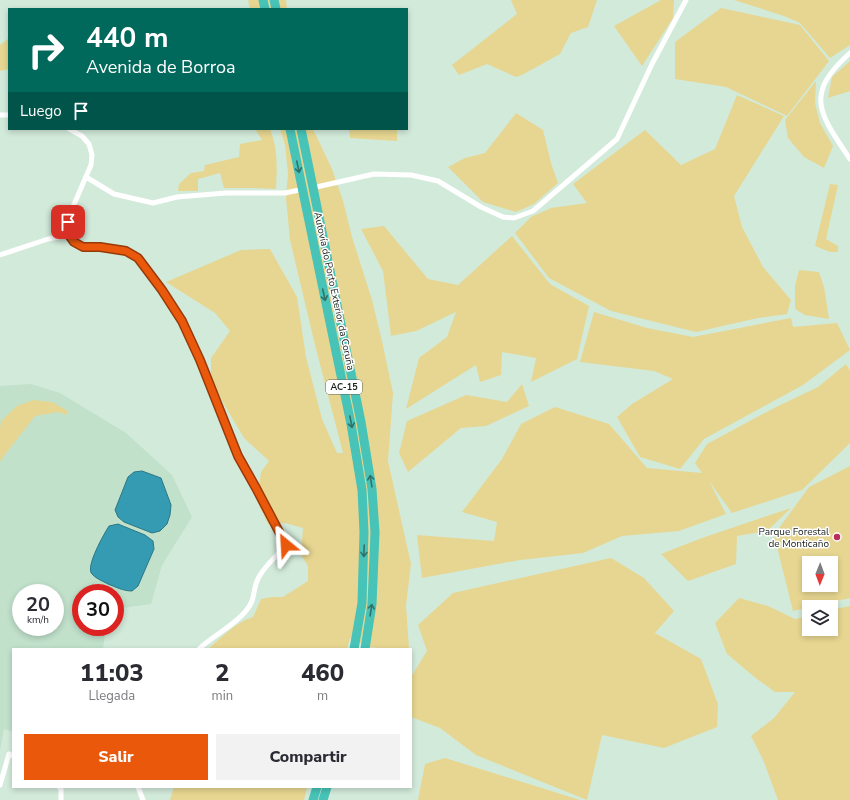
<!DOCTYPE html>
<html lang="es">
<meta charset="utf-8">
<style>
:root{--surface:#fff;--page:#f2f2f3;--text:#2b2b33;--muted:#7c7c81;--accent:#ea580c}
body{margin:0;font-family:"Nunito Sans",sans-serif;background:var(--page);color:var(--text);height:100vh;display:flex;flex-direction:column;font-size:15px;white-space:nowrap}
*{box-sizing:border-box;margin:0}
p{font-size:13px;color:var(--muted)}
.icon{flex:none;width:22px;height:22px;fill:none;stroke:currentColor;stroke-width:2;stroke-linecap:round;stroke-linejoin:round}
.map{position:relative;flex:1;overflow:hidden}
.side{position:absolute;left:12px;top:648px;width:400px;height:140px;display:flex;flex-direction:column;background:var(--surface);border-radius:0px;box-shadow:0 2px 6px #0003}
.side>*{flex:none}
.banner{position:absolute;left:8px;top:8px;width:400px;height:122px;border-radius:0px;box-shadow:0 2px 6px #0003;background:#00695c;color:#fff;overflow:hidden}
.needle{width:26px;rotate:181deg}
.tools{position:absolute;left:802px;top:556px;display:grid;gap:8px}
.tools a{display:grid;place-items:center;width:36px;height:36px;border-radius:0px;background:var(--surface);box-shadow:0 2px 6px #0003;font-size:20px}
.speed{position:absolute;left:12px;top:584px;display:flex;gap:8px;font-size:20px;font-weight:700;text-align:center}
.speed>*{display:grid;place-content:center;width:52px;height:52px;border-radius:50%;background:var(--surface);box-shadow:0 2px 6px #0003;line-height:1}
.speed small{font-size:10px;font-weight:400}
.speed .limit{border:6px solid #d22;background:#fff;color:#111}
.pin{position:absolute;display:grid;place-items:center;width:34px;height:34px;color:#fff;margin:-17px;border-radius:8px;box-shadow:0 2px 6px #0006}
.me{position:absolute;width:44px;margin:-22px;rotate:333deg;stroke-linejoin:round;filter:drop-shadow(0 0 3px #0008)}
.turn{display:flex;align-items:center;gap:14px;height:84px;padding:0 12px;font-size:18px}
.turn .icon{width:52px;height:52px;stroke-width:2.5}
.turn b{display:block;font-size:28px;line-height:34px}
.then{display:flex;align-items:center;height:38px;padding:0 12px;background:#0003;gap:8px;font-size:15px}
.eta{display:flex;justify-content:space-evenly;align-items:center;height:68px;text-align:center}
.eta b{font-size:24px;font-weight:800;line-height:28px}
.button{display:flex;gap:8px;margin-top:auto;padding:8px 12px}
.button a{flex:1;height:46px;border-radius:0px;background:var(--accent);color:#fff;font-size:16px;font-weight:800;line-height:46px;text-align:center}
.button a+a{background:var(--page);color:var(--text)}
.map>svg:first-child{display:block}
.built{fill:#c1e1cb;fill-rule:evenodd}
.green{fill:#e7d691;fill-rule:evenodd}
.water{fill:#359bb2;stroke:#2d7785}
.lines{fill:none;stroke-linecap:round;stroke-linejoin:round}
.street{stroke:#fff;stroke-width:5}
.highway{stroke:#47c3b7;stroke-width:9}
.oneway{stroke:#30726a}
.route-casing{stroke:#983908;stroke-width:10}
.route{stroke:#ea580c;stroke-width:7}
.poi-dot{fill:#bb2d5d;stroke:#fff;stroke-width:1.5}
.labels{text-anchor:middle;stroke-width:3;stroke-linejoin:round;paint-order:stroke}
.shield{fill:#fff;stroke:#5e6460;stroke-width:1}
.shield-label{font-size:9px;font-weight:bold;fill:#19221c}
.street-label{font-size:10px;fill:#19221c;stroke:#fff}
.poi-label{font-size:10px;fill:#19221c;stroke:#fff;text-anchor:end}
</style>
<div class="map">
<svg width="850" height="800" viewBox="0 0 850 800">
<rect width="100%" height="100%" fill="#d2eada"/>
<!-- built -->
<path class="built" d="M31 384 60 393 126 433 172 475 192 517 162 565 151 604 115 609V593H81V627H106L103 649H13V732L4 729 0 750V386ZM21 593H55V627H21Z"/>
<!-- green -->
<g class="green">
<polygon points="248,0 286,0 287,9 250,9"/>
<polygon points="511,0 597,0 588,27 571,33 560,54 522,75 516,77 487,64 459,75 452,65 517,14"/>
<polygon points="661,0 674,0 673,18 642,66 614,26"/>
<polygon points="734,0 850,0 850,45 830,58 800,23 784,16"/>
<polygon points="721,8 800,25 829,61 787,116 726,87 675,79 675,42"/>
<polygon points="9,38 9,69 0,71 0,45"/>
<polygon points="850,61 850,91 828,98 832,77"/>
<polygon points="816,81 815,103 820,123 833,146 824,168 804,157 788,138 785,120"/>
<polygon points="737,95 784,116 734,196 742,227 763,267 791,300 787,314 758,318 696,332 611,311 549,278 515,233 531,217 551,208 587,203 573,184 645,130 681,165 715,149"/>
<polygon points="516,113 543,130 551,163 558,183 534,204 516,212 483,202 448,167 465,158 485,153"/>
<path d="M255 129H270C278 149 277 168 276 189L253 188H224L220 173 198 179V191H178L179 184 191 173 204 171 205 165 239 157 240 144 262 140Z"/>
<path d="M280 129H313L332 169 343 201 352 237 372 300 382 341 393 393 388 461 411 564 406 605 409 649H384L370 647 350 638 347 649H208C222 637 235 623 253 617L261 599 272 597H283L308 581V566L301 555 303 528 285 523 268 524 257 501 261 472 269 461 244 438 225 406 211 379V358L230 331 215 313 166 282 241 250 270 249 297 297 306 357 322 419 337 453H343L315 345 290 240 286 198 288 173 285 145Z"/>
<polygon points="349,129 397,129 397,141 350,138"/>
<polygon points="830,184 838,185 826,239 838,246 838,252 830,252 815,246"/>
<polygon points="384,226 428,279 458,285 512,236 550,284 589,306 577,359 531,382 536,358 502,352 501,375 480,382 476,365 406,409 419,358 447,337 456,312 416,331 391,336 383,271 361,229"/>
<polygon points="799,270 819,272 824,287 829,319 805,315 795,309 795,286"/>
<polygon points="594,312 647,328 693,337 791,318 793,327 837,323 850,350 803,385 704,439 680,469 640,457 617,417 632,404 673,379 654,371 580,362"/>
<polygon points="846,364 850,371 850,443 802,490 732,513 709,481 726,514 679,531 622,536 583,553 520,560 422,578 417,535 494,541 497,522 462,512 502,459 521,424 555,407 609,424 647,468 702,473 695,463 707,444 774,408 818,387"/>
<polygon points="522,384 529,406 486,426 461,428 408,472 399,453 407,421 466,395 507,402"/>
<polygon points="33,400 52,402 68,411 66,415 59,412 35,416 3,457 0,462 0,429 1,421 17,406"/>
<path d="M850 466V598L793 611 774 535 809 487ZM809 563H831V585H809Z"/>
<polygon points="791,508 767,531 737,536 736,564 688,581 661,554 702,538"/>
<polygon points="611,558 644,578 674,611 655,633 701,659 718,704 717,727 664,748 602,735 587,800 476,755 440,728 411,717 411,677 427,651 418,625 453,593"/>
<polygon points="739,598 768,606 795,619 809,616 809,629 831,629 831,610 850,606 850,800 778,800 764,762 751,736 774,718 795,692 775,692 757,679 727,654 715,623"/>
<polygon points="445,758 580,800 418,800 425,764"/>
<polygon points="174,787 307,787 304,800 170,800"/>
</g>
<!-- water -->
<g class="water">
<polygon points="142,471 161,478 171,505 170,515 167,524 160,531 152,533 124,522 118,517 115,510 128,477 134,472"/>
<path d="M118 524 145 535 153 541 154 549 138 586 132 591C123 591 116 587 108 584 103 581 96 579 92 574 85 567 104 534 109 526Z"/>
</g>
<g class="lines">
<!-- street -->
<g class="street">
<path d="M850 53C803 95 820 114 850 159"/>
<polyline points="0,115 9,115"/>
<path d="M69 129 82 136 89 144 92 155 91 165 72 209 68 222 69 235 74 242 83 247H100L126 251 137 258 145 267 182 321 200 360 238 456 256 488 286 545C277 557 263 566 257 581 252 593 256 600 245 612 232 627 214 635 199 649"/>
<polyline points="86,177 114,194 153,203 177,197 226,193 285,193 304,189"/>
<polyline points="312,188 374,174 411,175 438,181 481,207 503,217 514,218 533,211 617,139 652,64 686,0"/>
<polyline points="0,255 48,239 69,235"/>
<polyline points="0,785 9,754 13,756"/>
<polyline points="59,787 61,789 61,800"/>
<polyline points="138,787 143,800"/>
</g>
<!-- highway -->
<g class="highway">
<polyline points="263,0 265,9"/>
<polyline points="274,0 276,9"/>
<polyline points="290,129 351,424 362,490 364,532 362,603 354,649"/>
<polyline points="301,129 361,422 372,489 375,532 372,604 365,649"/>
<polyline points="313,800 317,787"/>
<polyline points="323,800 327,787"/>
</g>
</g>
<!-- one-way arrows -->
<defs><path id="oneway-shaft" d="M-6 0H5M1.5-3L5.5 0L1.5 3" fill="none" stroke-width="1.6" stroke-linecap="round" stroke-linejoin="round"/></defs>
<g class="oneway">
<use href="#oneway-shaft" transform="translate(298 167) rotate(78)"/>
<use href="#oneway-shaft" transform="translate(324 295) rotate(78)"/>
<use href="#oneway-shaft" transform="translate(351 422) rotate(79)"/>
<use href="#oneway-shaft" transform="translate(371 481) rotate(-99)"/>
<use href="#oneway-shaft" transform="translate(364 551) rotate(92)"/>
<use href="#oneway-shaft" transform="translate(371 610) rotate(-81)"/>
</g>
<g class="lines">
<defs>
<polyline id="route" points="68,222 69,235 74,242 83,247 100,247 126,251 138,258 162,290 182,321 200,360 238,456 256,488 286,545"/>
</defs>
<!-- route casing -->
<use href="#route" class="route-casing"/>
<!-- route -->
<use href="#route" class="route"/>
</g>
<!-- markers -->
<circle class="poi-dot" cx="837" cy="537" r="4"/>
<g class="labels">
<!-- shield labels -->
<rect class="shield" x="326" y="380" width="36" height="14" rx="3"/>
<g class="shield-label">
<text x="344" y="390">AC-15</text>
</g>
<!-- street labels -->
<g class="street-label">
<text transform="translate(335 291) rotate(78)" y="4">Autovía do Porto Exterior da Coruña</text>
</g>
<!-- poi labels -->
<g class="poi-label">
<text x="829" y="535">Parque Forestal<tspan x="829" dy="12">de Monticaño</tspan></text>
</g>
</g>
</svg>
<div class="tools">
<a><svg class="needle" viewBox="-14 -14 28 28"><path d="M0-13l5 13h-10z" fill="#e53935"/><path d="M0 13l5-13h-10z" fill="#7c7c81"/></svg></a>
<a><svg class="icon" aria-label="layers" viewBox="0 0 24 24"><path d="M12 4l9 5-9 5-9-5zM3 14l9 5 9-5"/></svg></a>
</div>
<div class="speed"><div>20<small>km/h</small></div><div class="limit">30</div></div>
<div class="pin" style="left:68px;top:222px;background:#d93025"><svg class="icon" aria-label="arrive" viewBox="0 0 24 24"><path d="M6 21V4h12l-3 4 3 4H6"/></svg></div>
<svg class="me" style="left:286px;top:545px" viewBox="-20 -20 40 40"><path d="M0-17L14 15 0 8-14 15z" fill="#ea580c" stroke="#fff" stroke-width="4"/></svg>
<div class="banner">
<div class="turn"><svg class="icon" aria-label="right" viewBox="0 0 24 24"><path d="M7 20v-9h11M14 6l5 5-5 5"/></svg><div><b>440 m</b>Avenida de Borroa</div></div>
<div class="then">Luego<svg class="icon" aria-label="arrive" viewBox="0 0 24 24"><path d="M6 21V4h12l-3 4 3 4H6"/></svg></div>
</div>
<section class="side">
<div class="eta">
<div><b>11:03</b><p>Llegada</p></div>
<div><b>2</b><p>min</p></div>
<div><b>460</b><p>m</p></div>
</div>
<div class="button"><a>Salir</a><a>Compartir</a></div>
</section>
</div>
